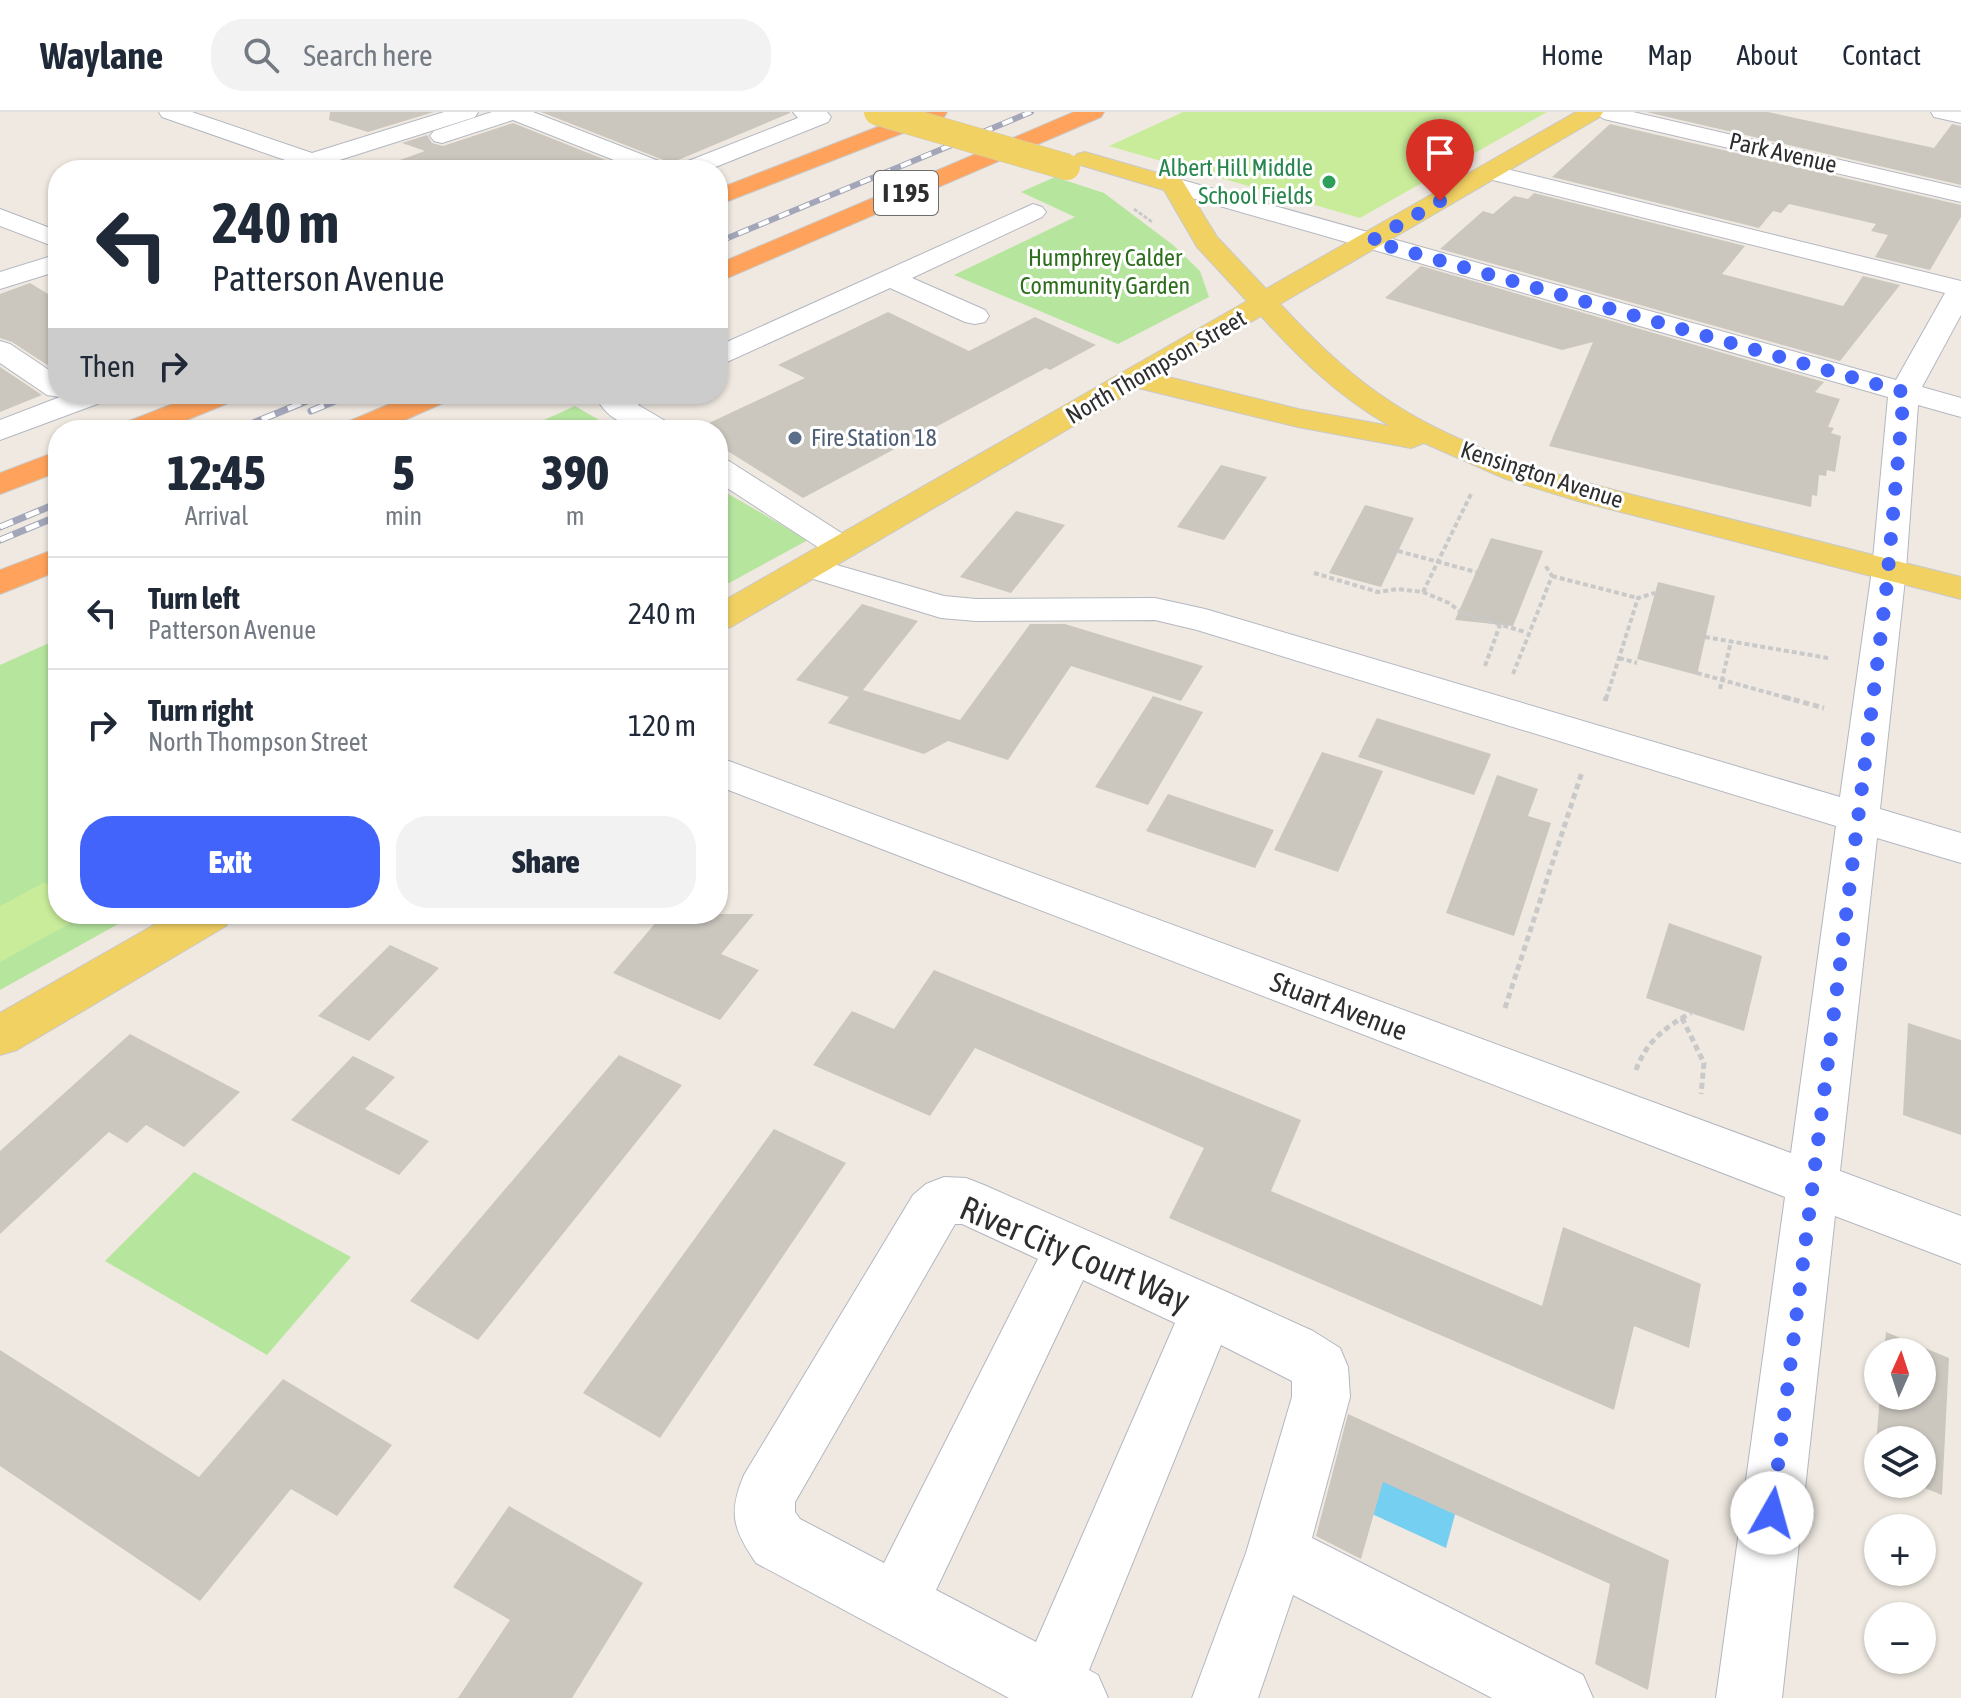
<!DOCTYPE html>
<meta charset="utf-8">
<style>
:root{--surface:#fff;--page:#f2f2f3;--text:#1f2937;--muted:#747a83;--line:#e0e1e3;--accent:#4264fb}
body{margin:0;font-family:"Asap Condensed",sans-serif;background:var(--page);color:var(--text);height:100vh;display:flex;flex-direction:column;font-size:30px;white-space:nowrap}
*{box-sizing:border-box;margin:0}
p{font-size:26px;color:var(--muted)}
.icon{flex:none;width:44px;height:44px;fill:none;stroke:currentColor;stroke-width:2;stroke-linecap:round;stroke-linejoin:round}
.map{position:relative;flex:1;overflow:hidden}
.side{position:absolute;left:48px;top:308px;width:680px;height:504px;display:flex;flex-direction:column;background:var(--surface);border-radius:32px;box-shadow:0 2px 6px #0004}
.side>*{flex:none}
.guide{position:absolute;left:48px;top:48px;width:680px;height:244px;border-radius:32px;box-shadow:0 2px 6px #0004;background:#fff;color:var(--text);overflow:hidden}
.needle{width:52px;rotate:3deg}
.fabs{position:absolute;left:1864px;top:1226px;display:grid;gap:16px}
.fabs a{display:grid;place-items:center;width:72px;height:72px;border-radius:50%;background:var(--surface);box-shadow:0 2px 6px #0004;font-size:40px}
.pin{position:absolute;display:grid;place-items:center;width:68px;height:68px;color:#fff;margin:-82px -34px;border-radius:50% 50% 50% 0;rotate:-45deg;box-shadow:0 0 8px #0007}
.pin .icon{rotate:45deg}
.me{position:absolute;width:88px;margin:-44px;rotate:7deg;stroke-linejoin:round;filter:drop-shadow(0 0 6px #0008)}
.turn{display:flex;align-items:center;gap:28px;height:168px;padding:0 32px;font-size:36px}
.turn .icon{width:104px;height:104px;stroke-width:2.5}
.turn b{display:block;font-size:56px;line-height:68px}
.then{display:flex;align-items:center;height:76px;padding:0 32px;background:#0003;gap:16px;font-size:30px}
.eta{display:flex;justify-content:space-evenly;align-items:center;height:136px;text-align:center}
.eta b{font-size:48px;font-weight:800;line-height:56px}
.action{display:flex;gap:16px;margin-top:auto;padding:16px 32px}
.action a{flex:1;height:92px;border-radius:32px;background:var(--accent);color:#fff;font-size:32px;font-weight:800;line-height:92px;text-align:center}
.action a+a{background:var(--page);color:var(--text)}
ul{padding:0;list-style:none}
li{display:flex;align-items:center;gap:24px;height:112px;padding:0 32px;border-top:2px solid var(--line)}
li div{flex:1}
li b{display:block;font-size:30px}
li em{font-style:normal}
header{display:flex;align-items:center;gap:48px;box-sizing:border-box;height:112px;padding:0 40px;background:var(--surface);border-bottom:2px solid var(--line)}
header strong{font-size:38px}
nav{display:flex;gap:44px;margin-inline-start:auto;font-size:28px}
.search{width:560px;height:72px;background:var(--page);display:flex;align-items:center;gap:20px;box-sizing:border-box;padding:0 28px;border-radius:32px;color:var(--muted);font-size:30px}
.map>svg:first-child{display:block}
.green{fill:#b6e59e}
.pitch{fill:#c9ec9a}
.water{fill:#75cff0}
.building{fill:#cbc7bf}
.lines{fill:none;stroke-linecap:round;stroke-linejoin:round}
.minor-casing{stroke:#b4b7c1;stroke-width:2}
.major-casing{stroke:#c9c9c9;stroke-width:2}
.highway-casing{stroke:#c9c9c9;stroke-width:2}
.path-far2{stroke:#c9c9c9;stroke-width:3;stroke-dasharray:4 2;stroke-linecap:butt}
.path-far1{stroke:#c9c9c9;stroke-width:4;stroke-dasharray:5 3;stroke-linecap:butt}
.path{stroke:#c9c9c9;stroke-width:5;stroke-dasharray:6 4;stroke-linecap:butt}
.minor{fill:#fff;fill-rule:evenodd}
.major{fill:#f2d163;fill-rule:evenodd}
.highway{fill:#ffa35c;fill-rule:evenodd}
.rail-far1-casing{stroke:#a3a6b8;stroke-width:6}
.rail-casing{stroke:#a3a6b8;stroke-width:7}
.rail-far1{stroke:#fff;stroke-width:4;stroke-dasharray:11;stroke-linecap:butt}
.rail{stroke:#fff;stroke-width:5;stroke-dasharray:14;stroke-linecap:butt}
.major-bridge-casing{stroke:#c9c9c9;stroke-width:27;stroke-linecap:butt}
.major-bridge{stroke:#f2d163;stroke-width:26}
.route{stroke:#4264fb;stroke-width:14;stroke-dasharray:0 25.2}
.leisure-dot{fill:#2e9e5b;stroke:#fff;stroke-width:3}
.service-dot{fill:#5c6f8a;stroke:#fff;stroke-width:3}
.labels{text-anchor:middle;stroke-width:6;stroke-linejoin:round;paint-order:stroke}
.far-street-label{font-size:24px;fill:#2e2e2e;stroke:#fff}
.far-leisure-label{font-size:24px;fill:#27864d;stroke:#fff;text-anchor:end}
.far-park-label{font-size:24px;fill:#2c6e1b;stroke:#fff}
.far-service-label{font-size:24px;fill:#4e5e75;stroke:#fff;text-anchor:start}
.shield{fill:#fff;stroke:#6d6d6d;stroke-width:2}
.shield-label{font-size:26px;font-weight:bold;fill:#2e2e2e}
.street-label{font-size:28px;fill:#2e2e2e;stroke:#fff}
.near-street-label{font-size:34px;fill:#2e2e2e;stroke:#fff}
</style>
<header>
<strong>Waylane</strong>
<div class="search"><svg class="icon" aria-label="search" viewBox="0 0 24 24"><circle cx="10" cy="10" r="6"/><path d="M15 15l6 6"/></svg>Search here</div>
<nav><a>Home</a><a>Map</a><a>About</a><a>Contact</a></nav>
</header>
<div class="map">
<svg width="1961" height="1586" viewBox="0 0 1961 1586">
<rect width="100%" height="100%" fill="#efe9e1"/>
<!-- green -->
<g class="green">
<polygon points="1055,65 1104,81 1173,133 1200,159 1209,185 1118,232 954,163 1075,105 1021,80"/>
<polygon points="575,294 616,318 522,318"/>
<polygon points="718,376 808,428 718,477"/>
<polygon points="58,527 58,802 136,802 0,878 0,553"/>
<polygon points="194,1060 351,1145 267,1243 105,1149"/>
</g>
<!-- pitch -->
<g class="pitch">
<polygon points="1183,0 1547,0 1360,106 1109,34"/>
<polygon points="45,770 58,785 58,802 72,802 76,808 0,850 0,794"/>
</g>
<!-- water -->
<polygon class="water" points="1370,1357 1457,1395 1446,1436 1359,1396"/>
<!-- building -->
<g class="building">
<polygon points="330,0 434,0 368,20 329,8"/>
<polygon points="541,0 790,0 790,1 671,51"/>
<polygon points="1646,0 1768,0 1934,36 1952,12 1961,14 1961,73"/>
<polygon points="513,11 631,58 387,58 386,53 425,39 402,31 427,23 432,31 443,34"/>
<polygon points="1610,12 1961,93 1961,105 1930,158 1875,145 1888,123 1871,119 1876,112 1789,92 1781,101 1773,99 1759,116 1552,65"/>
<polygon points="1534,81 1745,134 1722,162 1843,194 1863,164 1900,173 1840,249 1440,137 1483,99 1493,102 1514,84 1528,87"/>
<polygon points="1421,154 1824,270 1815,280 1840,287 1828,315 1834,316 1831,321 1841,324 1835,360 1827,358 1826,364 1819,363 1817,384 1812,383 1811,395 1549,334 1593,230 1562,238 1385,186"/>
<polygon points="30,171 58,188 58,260 12,230 0,226 0,182"/>
<polygon points="888,200 969,239 1035,205 1096,233 1050,258 1046,256 803,386 718,333 718,318 694,318 805,266 778,253"/>
<polygon points="0,255 42,283 0,300"/>
<polygon points="1221,353 1267,365 1224,428 1177,415"/>
<polygon points="1365,393 1414,406 1381,475 1329,461"/>
<polygon points="1016,399 1065,413 1011,481 960,465"/>
<polygon points="1491,426 1543,439 1513,514 1455,508"/>
<polygon points="1658,470 1715,484 1697,563 1637,547"/>
<polygon points="862,492 918,509 863,578 960,608 1030,512 1065,512 1203,554 1181,589 1071,554 1008,648 948,629 924,642 828,611 849,585 796,568"/>
<polygon points="1153,584 1203,600 1148,693 1095,675"/>
<polygon points="1377,606 1491,642 1474,683 1358,645"/>
<polygon points="1322,640 1383,659 1338,760 1274,738"/>
<polygon points="1497,663 1538,677 1528,704 1551,711 1514,824 1446,801"/>
<polygon points="1168,682 1274,718 1255,756 1146,719"/>
<polygon points="663,802 754,802 721,842 759,858 720,908 613,861"/>
<polygon points="1669,811 1762,844 1744,919 1646,886"/>
<polygon points="390,833 439,856 369,929 318,904"/>
<polygon points="934,858 1301,1008 1271,1079 1542,1194 1563,1115 1701,1172 1689,1236 1634,1214 1614,1298 1169,1106 1204,1036 975,936 930,1004 813,953 852,899 894,917"/>
<polygon points="1908,911 1961,928 1961,1023 1903,1003"/>
<polygon points="130,922 240,980 184,1035 146,1013 127,1031 109,1020 0,1122 0,1039"/>
<polygon points="619,943 682,973 478,1228 410,1189"/>
<polygon points="353,944 395,965 365,997 429,1029 399,1063 291,1008"/>
<polygon points="774,1017 846,1051 660,1326 583,1281"/>
<polygon points="1886,1220 1949,1246 1942,1383 1915,1372 1922,1372 1922,1328 1878,1328 1878,1357 1874,1355 1880,1284 1922,1284 1922,1240 1884,1240"/>
<polygon points="0,1238 199,1365 283,1267 392,1333 337,1404 291,1377 200,1489 0,1354"/>
<polygon points="1348,1302 1669,1448 1648,1578 1595,1552 1610,1472 1383,1370 1361,1447 1316,1424"/>
<polygon points="509,1394 643,1471 572,1586 458,1586 510,1508 453,1475"/>
</g>
<g class="lines">
<defs>
<g id="minor">
<polygon points="159,0 192,0 312,41 444,0 478,0 475,5 308,58 271,58 274,53 288,49 162,5"/>
<polygon points="492,0 533,0 669,53 672,58 639,58 513,8 442,31 434,29 430,24 434,19"/>
<polygon points="793,0 827,0 831,5 828,10 708,58 675,58 678,53 798,6"/>
<polygon points="1593,0 1633,0 1961,76 1961,90 1604,7"/>
<polygon points="1931,0 1961,0 1961,11 1934,5"/>
<polygon points="1490,53 1961,169 1961,203 1922,275 1961,286 1961,305 1918,293 1906,458 1880,697 1961,721 1961,751 1877,726 1840,1059 1961,1104 1961,1152 1835,1104 1782,1586 1716,1586 1785,1085 718,674 718,645 1791,1041 1836,714 1197,518 1155,508 976,509 941,506 797,462 792,455 797,448 809,445 944,484 976,487 1155,486 1205,497 1840,685 1872,458 1888,285 1164,78 1161,73 1164,68 1182,68 1896,268 1945,181 1481,65 1478,60 1481,55"/>
<polygon points="1033,92 1042,95 1046,100 1042,105 912,166 985,198 989,204 985,210 975,212 965,210 890,176 718,254 718,234"/>
<polygon points="0,97 58,119 58,136 0,114"/>
<polygon points="58,142 58,159 0,177 0,160"/>
<polygon points="0,229 10,232 58,264 58,282 112,282 108,288 0,328 0,308 60,285 47,283 0,251"/>
<path d="M612 282H652L638 293 669 311 674 318C646 318 617 317 600 292Z"/>
<polygon points="718,346 729,349 854,429 859,436 854,443 842,446 830,443 718,370"/>
<path d="M944 1065 966 1066 984 1073 1227 1180 1313 1219 1340 1236 1348 1255 1350 1285 1312 1426 1583 1563 1593 1586H1492L1293 1483 1258 1586H1192L1246 1441 1292 1285V1269L1221 1233 1089 1558 1098 1563 1108 1586H1009L756 1451C733 1417 728 1401 744 1363L913 1083 926 1072ZM955 1112H962L1038 1147 884 1451 800 1407 795 1400V1390ZM1083 1168 1175 1211 1036 1530 936 1478Z"/>
</g>
<g id="major">
<path d="M1576 0H1603L1600 5 1280 192C1311 225 1342 256 1379 282 1466 344 1588 372 1690 397 1781 420 1871 443 1961 465V487L1578 389 1506 367 1424 331 1411 336 1298 315 1138 276 731 515 718 518V492L1247 189 1197 135 1164 78 1077 52 1073 47 1077 42 1085 40 1182 68 1217 125 1266 177ZM1261 204C1300 247 1339 285 1390 314L1298 297 1160 263Z"/>
<polygon points="173,802 232,802 226,814 17,938 0,943 0,901"/>
</g>
<g id="highway">
<polygon points="916,0 947,0 944,5 718,93 718,77"/>
<polygon points="1074,0 1104,0 1101,5 718,170 718,152"/>
<polygon points="198,282 240,282 236,288 162,318 119,318 124,311"/>
<polygon points="413,282 454,282 450,288 382,318 340,318 345,311"/>
<polygon points="58,339 58,360 0,382 0,361"/>
<polygon points="58,436 58,459 0,482 0,458"/>
</g>
</defs>
<!-- minor casing -->
<use href="#minor" class="minor-casing"/>
<!-- major casing -->
<use href="#major" class="major-casing"/>
<!-- highway casing -->
<use href="#highway" class="highway-casing"/>
<!-- path-far2 -->
<polyline class="path-far2" points="1134,97 1152,110"/>
<!-- path-far1 -->
<g class="path-far1">
<polyline points="1398,439 1476,460"/>
<polyline points="1314,461 1378,480 1397,477 1423,480 1449,491 1462,501 1525,520"/>
<polyline points="1552,464 1638,486"/>
<polyline points="1423,480 1472,380"/>
<polyline points="1705,525 1828,546"/>
<polyline points="1619,546 1637,551"/>
<polyline points="1485,554 1500,513"/>
<polyline points="1697,561 1791,587"/>
<polyline points="1513,562 1552,464 1545,453"/>
<polyline points="1720,577 1731,529"/>
<polyline points="1606,587 1638,486 1655,481"/>
</g>
<!-- path -->
<g class="path">
<polyline points="1784,585 1824,596"/>
<polyline points="1605,589 1606,585"/>
<polyline points="1505,896 1582,660"/>
<polyline points="1682,906 1704,951 1701,982"/>
<path d="M1636 958C1646 930 1665 915 1691 901"/>
</g>
<!-- minor -->
<use href="#minor" class="minor"/>
<!-- major -->
<use href="#major" class="major"/>
<!-- highway -->
<use href="#highway" class="highway"/>
<defs>
<polyline id="rail-far1" points="718,130 1031,0"/>
<g id="rail">
<polyline points="311,299 352,282"/>
<polyline points="236,318 324,282"/>
<polyline points="0,415 58,391"/>
<polyline points="0,428 58,404"/>
</g>
</defs>
<!-- rail-far1 casing -->
<use href="#rail-far1" class="rail-far1-casing"/>
<!-- rail casing -->
<use href="#rail" class="rail-casing"/>
<!-- rail-far1 -->
<use href="#rail-far1" class="rail-far1"/>
<!-- rail -->
<use href="#rail" class="rail"/>
<defs>
<polyline id="major-bridge" points="877,0 1067,55"/>
</defs>
<!-- major-bridge casing -->
<use href="#major-bridge" class="major-bridge-casing"/>
<!-- major-bridge -->
<use href="#major-bridge" class="major-bridge"/>
</g>
<g class="lines">
<!-- route -->
<polyline class="route" points="1440,89 1371,129 1904,280 1886,481 1772,1401"/>
</g>
<!-- markers -->
<circle class="leisure-dot" cx="1329" cy="70" r="8"/>
<circle class="service-dot" cx="795" cy="326" r="8"/>
<g class="labels">
<!-- far-street labels -->
<g class="far-street-label">
<text transform="translate(1783 41) rotate(13)" y="8">Park Avenue</text>
<text transform="translate(1156 255) rotate(-30)" y="8">North Thompson Street</text>
<text transform="translate(1542 363) rotate(18)" y="8">Kensington Avenue</text>
</g>
<!-- far-leisure labels -->
<g class="far-leisure-label">
<text x="1313" y="64">Albert Hill Middle<tspan x="1313" dy="28">School Fields</tspan></text>
</g>
<!-- far-park labels -->
<g class="far-park-label">
<text x="1105" y="154">Humphrey Calder<tspan x="1105" dy="28">Community Garden</tspan></text>
</g>
<!-- far-service labels -->
<g class="far-service-label">
<text x="811" y="334">Fire Station 18</text>
</g>
<!-- shield labels -->
<rect class="shield" x="874" y="59" width="64" height="44" rx="6"/>
<g class="shield-label">
<text x="906" y="90">I 195</text>
</g>
<!-- street labels -->
<g class="street-label">
<text transform="translate(1339 894) rotate(21)" y="10">Stuart Avenue</text>
</g>
<!-- near-street labels -->
<g class="near-street-label">
<text transform="translate(1075 1142) rotate(23)" y="12">River City Court Way</text>
</g>
</g>
</svg>
<div class="fabs">
<a><svg class="needle" viewBox="-14 -14 28 28"><path d="M0-13l5 13h-10z" fill="#e53935"/><path d="M0 13l5-13h-10z" fill="#747a83"/></svg></a>
<a><svg class="icon" aria-label="layers" viewBox="0 0 24 24"><path d="M12 4l9 5-9 5-9-5zM3 14l9 5 9-5"/></svg></a>
<a>+</a>
<a>−</a>
</div>
<div class="pin" style="left:1440px;top:89px;background:#d93025"><svg class="icon" aria-label="arrive" viewBox="0 0 24 24"><path d="M6 21V4h12l-3 4 3 4H6"/></svg></div>
<svg class="me" style="left:1772px;top:1401px" viewBox="-20 -20 40 40"><circle r="19" fill="#fff"/><path d="M0-13L10 11 0 6-10 11z" fill="#4264fb"/></svg>
<div class="guide">
<div class="turn"><svg class="icon" aria-label="left" viewBox="0 0 24 24"><path d="M17 20v-9H6M10 6l-5 5 5 5"/></svg><div><b>240 m</b>Patterson Avenue</div></div>
<div class="then">Then<svg class="icon" aria-label="right" viewBox="0 0 24 24"><path d="M7 20v-9h11M14 6l5 5-5 5"/></svg></div>
</div>
<section class="side">
<div class="eta">
<div><b>12:45</b><p>Arrival</p></div>
<div><b>5</b><p>min</p></div>
<div><b>390</b><p>m</p></div>
</div>
<ul>
<li><svg class="icon" aria-label="left" viewBox="0 0 24 24"><path d="M17 20v-9H6M10 6l-5 5 5 5"/></svg><div><b>Turn left</b><p>Patterson Avenue</p></div><em>240 m</em></li>
<li><svg class="icon" aria-label="right" viewBox="0 0 24 24"><path d="M7 20v-9h11M14 6l5 5-5 5"/></svg><div><b>Turn right</b><p>North Thompson Street</p></div><em>120 m</em></li>
</ul>
<div class="action"><a>Exit</a><a>Share</a></div>
</section>
</div>
